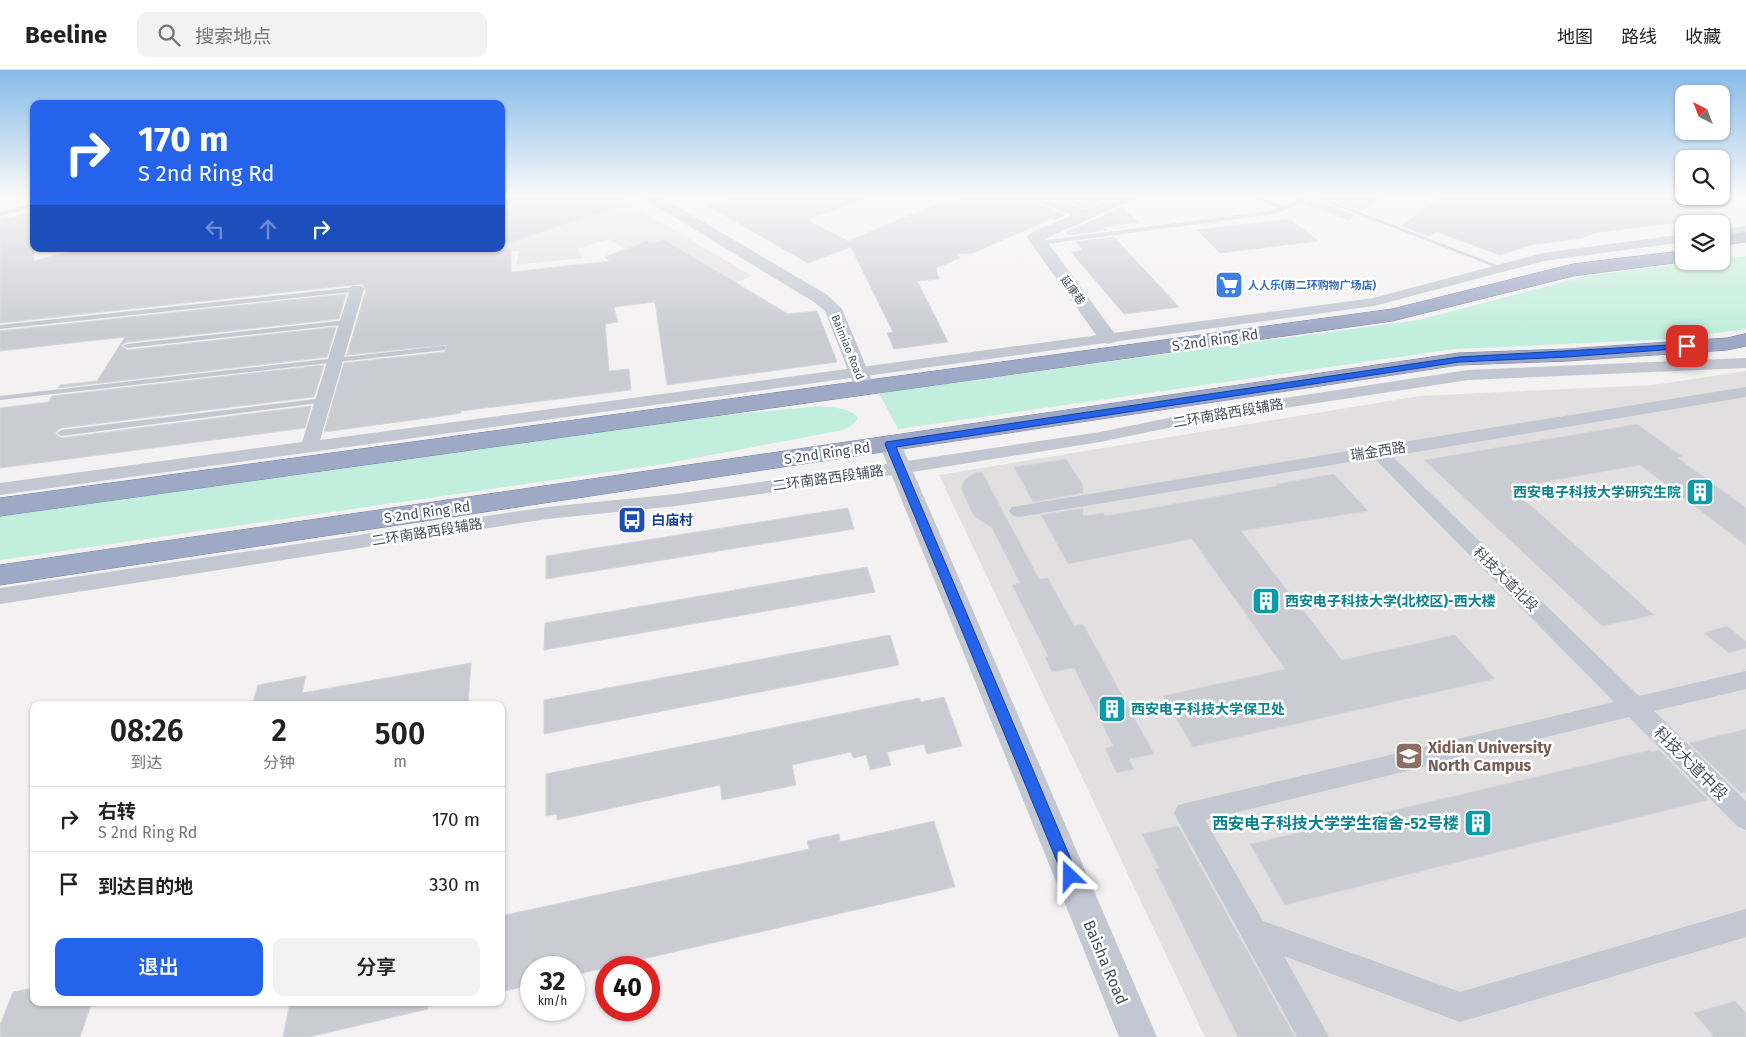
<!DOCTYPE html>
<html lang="zh">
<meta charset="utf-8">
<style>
:root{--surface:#fff;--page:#f2f2f2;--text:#222;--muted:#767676;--line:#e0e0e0;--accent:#2563eb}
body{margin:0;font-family:"Fira Sans","Noto Sans SC",sans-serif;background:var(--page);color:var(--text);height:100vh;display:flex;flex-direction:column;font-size:19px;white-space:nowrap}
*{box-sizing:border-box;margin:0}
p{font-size:16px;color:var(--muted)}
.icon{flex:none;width:28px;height:28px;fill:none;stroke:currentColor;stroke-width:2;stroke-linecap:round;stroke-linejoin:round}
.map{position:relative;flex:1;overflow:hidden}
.sheet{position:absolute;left:30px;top:631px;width:475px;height:305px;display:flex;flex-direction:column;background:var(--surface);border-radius:10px;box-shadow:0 1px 4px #0004}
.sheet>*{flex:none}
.banner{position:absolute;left:30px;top:30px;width:475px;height:152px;border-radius:10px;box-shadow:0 1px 4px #0004;background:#2563eb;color:#fff;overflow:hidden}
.needle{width:32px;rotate:318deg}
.controls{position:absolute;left:1675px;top:15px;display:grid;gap:10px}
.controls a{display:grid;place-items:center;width:55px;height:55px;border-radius:10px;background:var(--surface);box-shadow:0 1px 4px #0004;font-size:25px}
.speed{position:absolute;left:520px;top:886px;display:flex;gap:10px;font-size:25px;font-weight:700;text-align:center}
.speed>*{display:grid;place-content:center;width:65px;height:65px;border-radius:50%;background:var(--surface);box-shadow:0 1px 4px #0004;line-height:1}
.speed small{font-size:12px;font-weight:400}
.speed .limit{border:8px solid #d22;background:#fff;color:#111}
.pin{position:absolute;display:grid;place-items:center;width:42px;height:42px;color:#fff;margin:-21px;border-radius:10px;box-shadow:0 2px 8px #0006}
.me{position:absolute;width:55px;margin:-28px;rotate:337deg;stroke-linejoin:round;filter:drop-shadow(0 0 4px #0008)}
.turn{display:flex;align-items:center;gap:18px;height:105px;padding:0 25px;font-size:22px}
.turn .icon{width:65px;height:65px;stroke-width:2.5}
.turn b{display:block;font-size:35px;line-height:42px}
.lanes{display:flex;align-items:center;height:48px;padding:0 25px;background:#0003;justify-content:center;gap:25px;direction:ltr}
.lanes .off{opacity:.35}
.eta{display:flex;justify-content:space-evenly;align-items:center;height:85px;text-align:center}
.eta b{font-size:30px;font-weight:600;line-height:35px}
.primary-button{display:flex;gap:10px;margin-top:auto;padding:10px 25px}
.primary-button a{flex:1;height:58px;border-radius:10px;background:var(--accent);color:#fff;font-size:20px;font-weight:600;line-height:58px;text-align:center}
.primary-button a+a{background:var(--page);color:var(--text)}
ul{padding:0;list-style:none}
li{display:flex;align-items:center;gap:15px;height:65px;padding:0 25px;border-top:1px solid var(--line)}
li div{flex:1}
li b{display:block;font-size:19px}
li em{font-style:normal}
header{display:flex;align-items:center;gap:30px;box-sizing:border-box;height:70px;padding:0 25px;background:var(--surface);border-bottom:1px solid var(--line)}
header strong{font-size:24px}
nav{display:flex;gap:28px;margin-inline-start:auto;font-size:18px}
.search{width:350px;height:45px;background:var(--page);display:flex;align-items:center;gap:12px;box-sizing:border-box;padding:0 18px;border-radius:10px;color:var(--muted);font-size:19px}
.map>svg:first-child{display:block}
.education{fill:#e1dfe0}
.green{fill:#c2eedd}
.building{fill:#cbccd3;stroke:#d5d6dc}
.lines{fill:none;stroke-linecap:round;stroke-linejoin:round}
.trunk-casing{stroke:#7682a9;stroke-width:1}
.service{fill:#c2c7d2;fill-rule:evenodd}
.minor{fill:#c2c7d2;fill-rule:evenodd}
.tertiary{fill:#c2c7d2;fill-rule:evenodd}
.trunk{fill:#9ea9c6;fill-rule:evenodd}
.route{fill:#2563eb;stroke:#184099}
.labels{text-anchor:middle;stroke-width:5;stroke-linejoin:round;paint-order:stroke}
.far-shop-label{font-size:11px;font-weight:bold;fill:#366cbe;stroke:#fff;text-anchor:start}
.far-street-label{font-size:11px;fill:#494f5e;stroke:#fff}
.street-label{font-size:14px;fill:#494f5e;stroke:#fff}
.culture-label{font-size:14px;font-weight:bold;fill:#0d838f;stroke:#fff;text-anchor:start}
.transit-label{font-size:14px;font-weight:bold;fill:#164399;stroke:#fff;text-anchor:start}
.near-education-label{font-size:16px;font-weight:bold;fill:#785e54;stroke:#fff;text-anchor:start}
.near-street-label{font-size:16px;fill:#494f5e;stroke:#fff}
.near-culture-label{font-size:16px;font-weight:bold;fill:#0d838f;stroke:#fff;text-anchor:end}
</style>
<header>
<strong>Beeline</strong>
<div class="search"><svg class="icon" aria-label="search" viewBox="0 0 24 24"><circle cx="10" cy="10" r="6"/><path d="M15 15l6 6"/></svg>搜索地点</div>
<nav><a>地图</a><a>路线</a><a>收藏</a></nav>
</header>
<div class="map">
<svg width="1746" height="967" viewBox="0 0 1746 967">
<rect width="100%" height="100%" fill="#f3f1f1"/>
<!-- education -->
<g class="education">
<polygon points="550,127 618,127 752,206 697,229 609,169 578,179 582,188 516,195 519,181 450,187 467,179 501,179 501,151 560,132"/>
<polygon points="1746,301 1746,967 1205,967 939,405 1420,326 1653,315"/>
</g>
<!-- green -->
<g class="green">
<polygon points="1746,186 1746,259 1673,269 1454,279 898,359 879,323 1419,250 1585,206 1702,191 1721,191 1721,189"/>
<path d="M821 336C833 338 851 337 858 348L855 353 843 360 663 394 0 490V446L698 348Z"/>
</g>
<!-- building -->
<g class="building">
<polygon points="501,127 575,127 576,133 593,128 611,139 501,175"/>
<polygon points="733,127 865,127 865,129 807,150 848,171 944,131 954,133 971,127 1030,127 1033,132 1066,145 1055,150 1053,148 973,183 957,184 960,188 936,198 939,209 917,211 948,272 894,279 887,263 893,262 851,177 808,193 708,136"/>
<polygon points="1056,127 1101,127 1106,129 1085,138"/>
<polygon points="1325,127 1384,127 1362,141"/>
<polygon points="1440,127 1683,127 1691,129 1726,146 1594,163 1582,168 1531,175 1500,185 1437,162 1428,166 1401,156"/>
<polygon points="1313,129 1355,145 1348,150 1303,133"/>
<polygon points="1122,137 1138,152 1104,157 1107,160 1069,165 1066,162"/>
<polygon points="25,143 26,145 34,143 34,191 80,179 511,179 511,202 610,191 604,187 647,171 651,174 663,169 788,244 817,241 837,292 667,315 655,232 614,237 618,252 605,254 609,301 629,299 631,320 461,341 461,343 442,346 324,362 344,293 445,282 446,275 347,285 366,220 362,214 0,253 0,150"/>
<polygon points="1290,149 1318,171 1220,183 1197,160"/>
<polygon points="1114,167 1179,237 1124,244 1071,182 1083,180 1076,172"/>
<polygon points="346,224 339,249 127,272 121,275 127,280 336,257 327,287 58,318 60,315 97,311 125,267 0,281 0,261"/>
<polygon points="324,295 314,327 61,358 55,363 61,368 311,336 305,358 0,398 0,338 48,332 52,326"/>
<polygon points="1637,354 1683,387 1678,388 1746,438 1746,475 1640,395 1511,418 1654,545 1602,556 1424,390"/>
<polygon points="1066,389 1083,415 1083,423 1033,432 1014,397"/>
<polygon points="982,402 1039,509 1048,508 1074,556 1083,554 1154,684 1129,689 1134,699 1117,703 1105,678 1113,676 1074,598 1052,602 1045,587 1048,586 1012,515 1020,513 992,458 974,446 961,419 964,410 975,403"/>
<polygon points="1334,404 1368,441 1241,461 1342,590 1455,565 1495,609 1193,677 1163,626 1285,599 1192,469 1068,494 1041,445 1083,438 1083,446 1103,443 1105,446 1277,416 1276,414"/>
<polygon points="848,438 854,459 546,509 546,486"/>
<polygon points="867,497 875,522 544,580 545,553"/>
<polygon points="1727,556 1746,571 1746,578 1729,583 1704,563"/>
<polygon points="890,565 899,595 544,664 544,630"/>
<polygon points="471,593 468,635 252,635 258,615 306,606 302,623"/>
<polygon points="944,627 962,676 927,684 924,674 887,682 891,695 870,700 866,685 853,688 851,682 792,695 796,715 722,730 720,715 557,750 557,744 546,746 546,704 919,628 921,632"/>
<polygon points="1746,659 1746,722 1741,723 1689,673"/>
<polygon points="1650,680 1652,682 1659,680 1708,730 1285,835 1250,774"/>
<polygon points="934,751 955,817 574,905 574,898 531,898 531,915 501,922 501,846 809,779 807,771 839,764 840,772"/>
<polygon points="1178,756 1295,967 1238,967 1155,799 1159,798 1142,764"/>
<polygon points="34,918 34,932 92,932 80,967 0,967 0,955 13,922"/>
<polygon points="1735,931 1746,943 1746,967 1714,967 1694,943"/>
<polygon points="290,932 427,932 428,939 309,967 283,967"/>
</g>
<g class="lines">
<defs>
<g id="trunk">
<polygon points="1746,162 1746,172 1721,175 1721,165"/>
<polygon points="1684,181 1684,191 1689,191 1573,206 1392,251 0,446 0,428 1392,239 1573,194"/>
<polygon points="1746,264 1746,276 1727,280 1567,291 1459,295 0,515 0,495 1459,283 1567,279 1727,268"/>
</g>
</defs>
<!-- trunk casing -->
<use href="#trunk" class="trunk-casing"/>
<!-- service -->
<g class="service">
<polygon points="1252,127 1260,127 1284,136 1305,127 1312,127 1276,144 1039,175 1036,173 1039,171 1275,140 1279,138"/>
<polygon points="1313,127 1321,127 1505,198 1500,199"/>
<polygon points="34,133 34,137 0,146 0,142"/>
<polygon points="357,217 361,219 360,221 0,259 0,255"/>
<polygon points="347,250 350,250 350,254 127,278 123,276 127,274"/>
<polygon points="442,276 445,276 445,280 0,330 0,326"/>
<polygon points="323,328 327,330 326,332 61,366 57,363 61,360"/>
</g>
<!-- minor -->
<g class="minor">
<polygon points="1746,156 1746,164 1721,167 1721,159"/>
<polygon points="1684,164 1684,172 1544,191 1374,236 0,425 0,413 302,372 350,219 352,216 362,216 364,219 320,370 1373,228 1543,183"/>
<polygon points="1746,288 1746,298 1468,310 1212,349 1100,372 900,404 676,436 547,449 0,534 0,518 547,437 676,424 900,392 1100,362 1212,339 1468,300"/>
<polygon points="1746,317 1746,327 1392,386 1639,626 1746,601 1746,619 1654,641 1746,731 1746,760 1737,756 1629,647 1205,750 1263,851 1460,922 1746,839 1746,867 1460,952 1284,886 1329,967 1297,967 1178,751 1174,743 1178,735 1614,632 1374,388 1019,447 1012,445 1009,441 1012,437 1377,376"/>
</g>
<!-- tertiary -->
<g class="tertiary">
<polygon points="643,127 661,127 826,224 842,239 875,318 872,322 865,324 858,322 855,318 825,241 814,232 646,130"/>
<polygon points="1032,127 1052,127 1085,140 1115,127 1135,127 1132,130 1045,169 1118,268 1115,272 1108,274 1101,272 1027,167 1029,164 1071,145 1034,130"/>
<polygon points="890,367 898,369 901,374 1157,967 1119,967 879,374 882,369"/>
</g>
<!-- trunk -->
<use href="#trunk" class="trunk"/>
</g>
<!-- sky -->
<linearGradient id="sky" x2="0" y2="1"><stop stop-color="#85bae8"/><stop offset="0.48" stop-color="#faf9f9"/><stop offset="1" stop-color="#faf9f9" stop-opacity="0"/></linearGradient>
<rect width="1746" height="262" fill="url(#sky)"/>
<!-- route -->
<polygon class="route" points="1687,274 1691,276 1690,278 1567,287 1459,292 896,377 1078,806 1076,811 1070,813 1065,811 885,374 886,372 1459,287"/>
<!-- icons -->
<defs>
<symbol id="supermarket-square" viewBox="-11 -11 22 22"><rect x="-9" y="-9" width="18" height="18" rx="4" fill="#3f7fe0" stroke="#fff"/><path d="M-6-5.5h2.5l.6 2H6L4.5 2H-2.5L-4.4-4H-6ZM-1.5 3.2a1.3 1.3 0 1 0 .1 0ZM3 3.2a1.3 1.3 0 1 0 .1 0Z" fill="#fff"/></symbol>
<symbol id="building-square" viewBox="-11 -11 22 22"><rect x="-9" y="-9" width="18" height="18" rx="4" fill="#0f9aa8" stroke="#fff"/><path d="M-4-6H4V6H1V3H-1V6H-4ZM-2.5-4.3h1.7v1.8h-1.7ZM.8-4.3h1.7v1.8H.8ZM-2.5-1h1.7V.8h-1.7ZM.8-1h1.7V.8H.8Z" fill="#fff"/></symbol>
<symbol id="bus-square" viewBox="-11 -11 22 22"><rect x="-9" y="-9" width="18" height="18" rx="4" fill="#1a4fb4" stroke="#fff"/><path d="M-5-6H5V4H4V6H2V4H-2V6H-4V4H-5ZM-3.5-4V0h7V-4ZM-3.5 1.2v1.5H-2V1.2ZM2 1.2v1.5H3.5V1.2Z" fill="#fff"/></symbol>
<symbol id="university-square" viewBox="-11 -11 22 22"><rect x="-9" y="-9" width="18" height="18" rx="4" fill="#8d6e63" stroke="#fff"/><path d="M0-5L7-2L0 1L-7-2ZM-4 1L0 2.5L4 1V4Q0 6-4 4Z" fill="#fff"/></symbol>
</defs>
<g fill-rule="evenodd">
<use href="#supermarket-square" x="1213" y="199" width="32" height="32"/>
<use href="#building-square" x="1684" y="406" width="32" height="32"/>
<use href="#bus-square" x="616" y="434" width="32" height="32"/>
<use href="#building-square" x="1250" y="515" width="32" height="32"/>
<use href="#building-square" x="1096" y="623" width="32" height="32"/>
<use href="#university-square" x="1393" y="670" width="32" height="32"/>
<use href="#building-square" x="1462" y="737" width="32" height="32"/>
</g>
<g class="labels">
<!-- far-shop labels -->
<g class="far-shop-label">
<text x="1248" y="219">人人乐(南二环购物广场店)</text>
</g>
<!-- far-street labels -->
<g class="far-street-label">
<text transform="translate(1073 220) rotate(54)" y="4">延康巷</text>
<text transform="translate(848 277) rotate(68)" y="4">Baimiao Road</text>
</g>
<!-- street labels -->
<g class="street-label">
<text transform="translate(1215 270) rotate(-8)" y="5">S 2nd Ring Rd</text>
<text transform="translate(1228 343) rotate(-10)" y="5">二环南路西段辅路</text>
<text transform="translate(1378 381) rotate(-9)" y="5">瑞金西路</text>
<text transform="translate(827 383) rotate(-8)" y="5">S 2nd Ring Rd</text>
<text transform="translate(828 408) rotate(-8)" y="5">二环南路西段辅路</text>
<text transform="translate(427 442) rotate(-8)" y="5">S 2nd Ring Rd</text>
<text transform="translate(427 462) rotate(-9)" y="5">二环南路西段辅路</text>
<text transform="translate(1506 509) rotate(45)" y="5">科技大道北段</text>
</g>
<!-- culture labels -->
<g class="culture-label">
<text x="1681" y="427" text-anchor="end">西安电子科技大学研究生院</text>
<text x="1285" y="536">西安电子科技大学(北校区)-西大楼</text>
<text x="1131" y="644">西安电子科技大学保卫处</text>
</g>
<!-- transit labels -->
<g class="transit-label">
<text x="651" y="455">白庙村</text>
</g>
<!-- near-education labels -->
<g class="near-education-label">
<text x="1428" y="683">Xidian University<tspan x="1428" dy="18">North Campus</tspan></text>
</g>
<!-- near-street labels -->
<g class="near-street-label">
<text transform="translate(1691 693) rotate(45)" y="6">科技大道中段</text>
<text transform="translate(1106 892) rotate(67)" y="6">Baisha Road</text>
</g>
<!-- near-culture labels -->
<g class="near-culture-label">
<text x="1459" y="759">西安电子科技大学学生宿舍-52号楼</text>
</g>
</g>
</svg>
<div class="controls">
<a><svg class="needle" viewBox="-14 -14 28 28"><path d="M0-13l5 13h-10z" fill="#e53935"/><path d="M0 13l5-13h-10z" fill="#767676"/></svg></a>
<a><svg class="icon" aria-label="search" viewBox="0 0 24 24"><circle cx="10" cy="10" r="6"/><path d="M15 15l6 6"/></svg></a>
<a><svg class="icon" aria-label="layers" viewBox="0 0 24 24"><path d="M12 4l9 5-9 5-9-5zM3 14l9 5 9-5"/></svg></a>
</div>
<div class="speed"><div>32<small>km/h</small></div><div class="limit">40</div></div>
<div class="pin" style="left:1687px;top:276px;background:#d93025"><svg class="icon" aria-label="arrive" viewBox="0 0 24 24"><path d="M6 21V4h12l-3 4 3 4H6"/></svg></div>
<svg class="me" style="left:1070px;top:806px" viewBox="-20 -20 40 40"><path d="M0-17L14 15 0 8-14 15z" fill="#2563eb" stroke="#fff" stroke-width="4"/></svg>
<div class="banner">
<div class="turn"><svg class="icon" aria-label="right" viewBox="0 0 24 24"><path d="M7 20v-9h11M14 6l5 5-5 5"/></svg><div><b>170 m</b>S 2nd Ring Rd</div></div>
<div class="lanes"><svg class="icon off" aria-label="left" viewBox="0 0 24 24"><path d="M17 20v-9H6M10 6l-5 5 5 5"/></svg><svg class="icon off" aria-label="ahead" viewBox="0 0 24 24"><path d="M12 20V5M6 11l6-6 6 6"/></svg><svg class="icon" aria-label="right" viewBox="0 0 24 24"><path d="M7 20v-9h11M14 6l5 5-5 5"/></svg></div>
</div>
<section class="sheet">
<div class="eta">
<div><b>08:26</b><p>到达</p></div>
<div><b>2</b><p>分钟</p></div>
<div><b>500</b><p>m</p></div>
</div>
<ul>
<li><svg class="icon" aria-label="right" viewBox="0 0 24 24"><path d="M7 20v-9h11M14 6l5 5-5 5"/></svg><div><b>右转</b><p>S 2nd Ring Rd</p></div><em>170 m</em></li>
<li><svg class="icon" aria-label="arrive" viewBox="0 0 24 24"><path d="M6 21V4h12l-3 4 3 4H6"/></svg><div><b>到达目的地</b></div><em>330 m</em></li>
</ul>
<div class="primary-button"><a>退出</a><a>分享</a></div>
</section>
</div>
